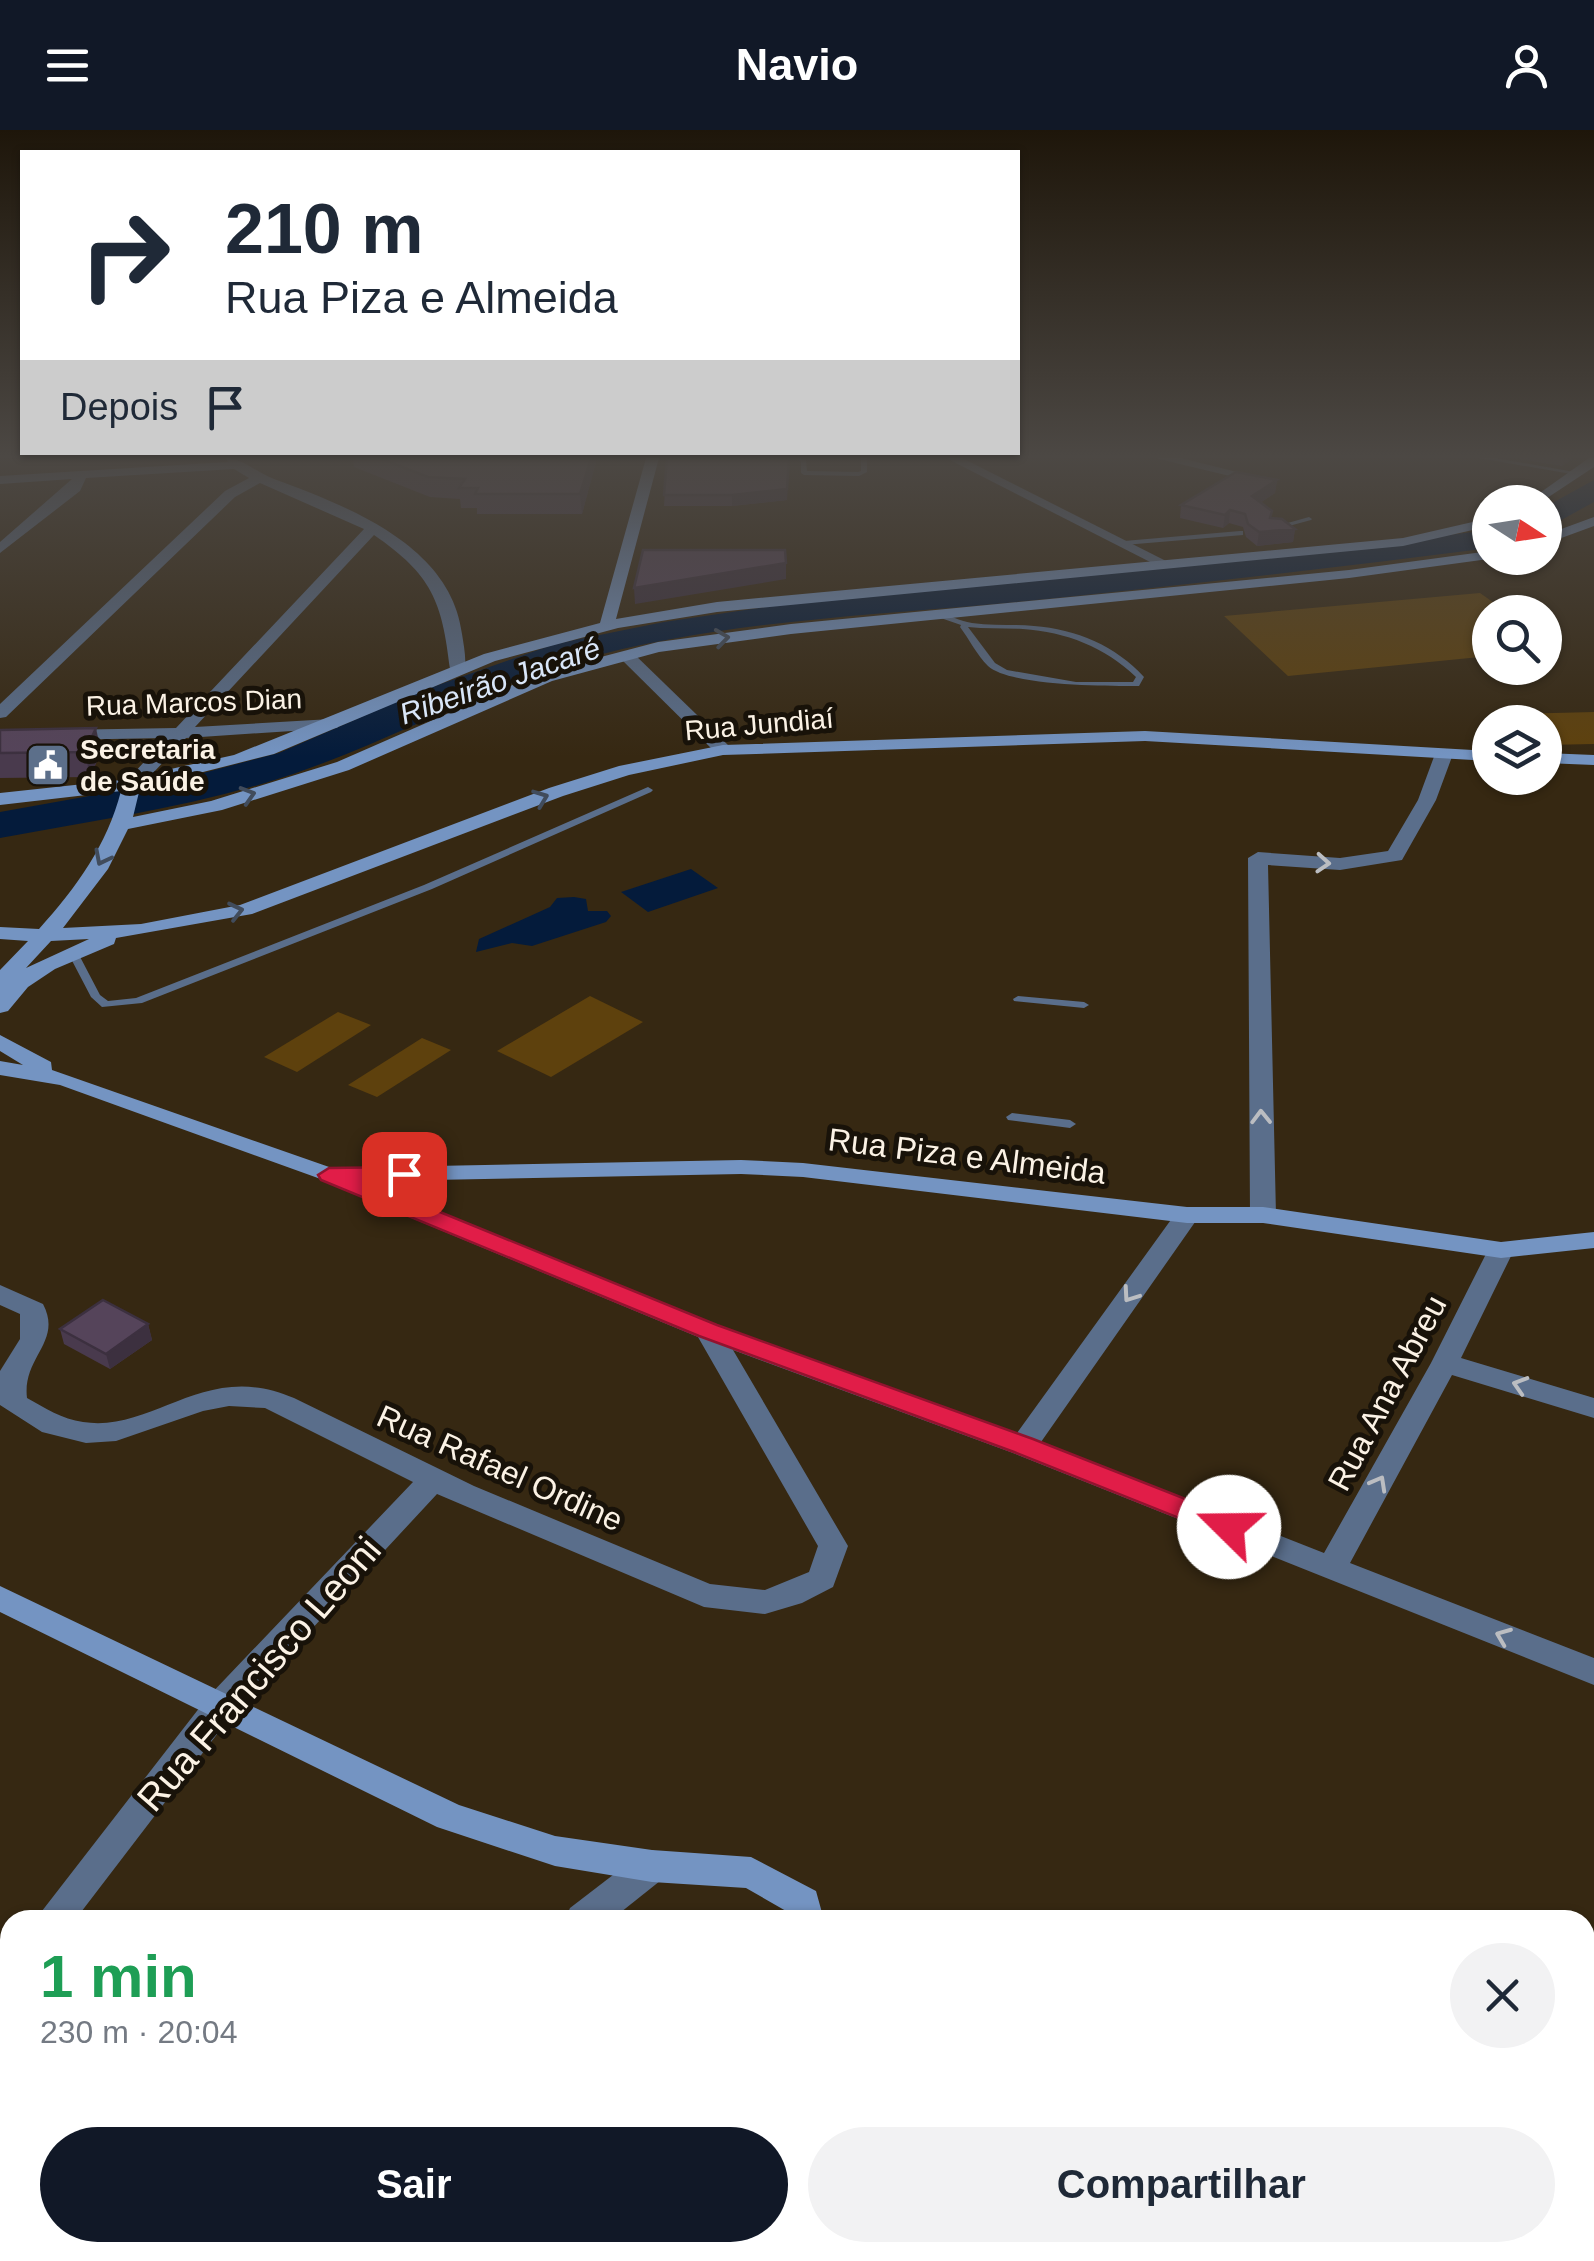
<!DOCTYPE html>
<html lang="pt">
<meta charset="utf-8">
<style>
:root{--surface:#fff;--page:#f2f2f3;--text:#1f2937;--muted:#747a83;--accent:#111827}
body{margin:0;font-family:Helvetica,sans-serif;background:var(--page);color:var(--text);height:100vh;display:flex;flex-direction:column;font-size:38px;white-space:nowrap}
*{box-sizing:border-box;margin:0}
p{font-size:32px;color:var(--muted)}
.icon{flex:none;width:55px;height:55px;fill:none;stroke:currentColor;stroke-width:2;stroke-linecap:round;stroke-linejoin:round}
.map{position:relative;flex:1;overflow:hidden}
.details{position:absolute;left:0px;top:1780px;width:1595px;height:352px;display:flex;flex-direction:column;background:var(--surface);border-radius:30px 30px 0 0;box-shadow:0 2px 8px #0004}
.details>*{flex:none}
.hud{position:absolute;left:20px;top:20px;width:1000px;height:305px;border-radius:0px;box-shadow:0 2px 8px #0004;background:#fff;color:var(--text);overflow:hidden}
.needle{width:65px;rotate:102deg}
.tools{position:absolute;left:1472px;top:355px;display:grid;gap:20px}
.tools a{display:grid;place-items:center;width:90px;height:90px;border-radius:50%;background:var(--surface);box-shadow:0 2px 8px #0004;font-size:50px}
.pin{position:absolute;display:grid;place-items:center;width:85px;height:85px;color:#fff;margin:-42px;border-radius:20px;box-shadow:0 5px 15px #0006}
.me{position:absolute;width:110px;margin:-55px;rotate:292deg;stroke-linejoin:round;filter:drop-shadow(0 0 8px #0008)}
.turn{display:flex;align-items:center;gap:35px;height:210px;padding:0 40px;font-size:45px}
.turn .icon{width:130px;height:130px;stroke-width:2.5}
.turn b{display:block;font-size:70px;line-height:85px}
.then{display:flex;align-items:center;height:95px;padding:0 40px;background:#0003;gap:20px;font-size:38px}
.round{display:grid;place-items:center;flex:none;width:105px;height:105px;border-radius:52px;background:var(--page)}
.headline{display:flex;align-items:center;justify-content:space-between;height:170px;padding:0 40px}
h1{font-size:60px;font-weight:700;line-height:75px;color:#1e9e55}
.button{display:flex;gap:20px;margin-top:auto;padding:20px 40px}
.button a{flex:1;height:115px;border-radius:60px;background:var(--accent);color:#fff;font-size:40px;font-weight:700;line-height:115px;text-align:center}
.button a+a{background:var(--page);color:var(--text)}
header{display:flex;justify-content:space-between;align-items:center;height:130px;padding:0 40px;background:var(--accent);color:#fff;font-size:45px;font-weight:700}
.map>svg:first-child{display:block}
.green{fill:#5e410d}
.water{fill:#041b3b}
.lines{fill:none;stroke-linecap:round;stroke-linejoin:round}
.river{fill:#041b3b;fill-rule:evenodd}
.lane{fill:#5a6e8b;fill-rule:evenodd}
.street{fill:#5a6e8b;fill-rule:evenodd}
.secondary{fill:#7494c2;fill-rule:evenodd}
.wall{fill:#493a4d}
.shaded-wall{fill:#3c303f}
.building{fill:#55445a;stroke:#3c303f;stroke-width:2.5}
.oneway{stroke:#414c5c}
.oneway2{stroke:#bbbdc1}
.route{fill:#e11d48;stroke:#92132f;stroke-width:2.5}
.labels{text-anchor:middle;stroke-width:10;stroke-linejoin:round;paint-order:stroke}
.far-street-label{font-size:28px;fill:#fbf2e5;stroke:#181209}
.far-poi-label{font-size:28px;font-weight:bold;fill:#fbf2e5;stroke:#181209;text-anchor:start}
.far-water-label{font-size:30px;font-style:italic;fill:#d9e6f8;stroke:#181209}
.street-label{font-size:32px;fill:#fbf2e5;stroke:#181209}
.near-street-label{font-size:38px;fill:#fbf2e5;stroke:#181209}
</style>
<header><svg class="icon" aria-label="menu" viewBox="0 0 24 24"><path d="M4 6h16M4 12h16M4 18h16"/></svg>Navio<svg class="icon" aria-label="person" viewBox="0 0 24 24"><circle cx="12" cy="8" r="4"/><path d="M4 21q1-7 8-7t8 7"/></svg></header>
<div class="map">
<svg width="1594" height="2131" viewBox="0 0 1594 2131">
<rect width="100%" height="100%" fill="#362812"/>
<!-- green -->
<g class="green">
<polygon points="1480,463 1507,482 1490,482 1490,526 1288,546 1224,486"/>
<polygon points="1594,582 1594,614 1545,615 1545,592 1517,592 1510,584"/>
<polygon points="590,866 643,892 551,947 497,921"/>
<polygon points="338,882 371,895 297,942 264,927"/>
<polygon points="422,908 451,920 377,967 348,955"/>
</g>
<!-- water -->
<g class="water">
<polygon points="691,739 718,758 648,782 621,762"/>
<polygon points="574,767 586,769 588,781 607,781 611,786 606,792 532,816 512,813 476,822 479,809 550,777 557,768"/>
</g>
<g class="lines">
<!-- river -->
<g class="river">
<polygon points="1594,350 1594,372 1545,399 1545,377"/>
<path d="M1490 400V418C1325 439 1160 458 995 474 858 486 709 493 577 531 483 558 398 607 307 639 208 675 102 689 0 708V682L173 651 279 623 421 561 555 514 664 492 806 471 1209 434Z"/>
</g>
<!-- lane -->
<g class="lane">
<polygon points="797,328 806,330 807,341 858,342 861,341 861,328 867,328 867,342 859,346 804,345 801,343 801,332"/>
<polygon points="1479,328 1495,328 1580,343 1577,345"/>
<polygon points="1309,387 1312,389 1311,390 1274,400 1270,398"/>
<polygon points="1240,401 1243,401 1243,405 1124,415 1120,413 1124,411"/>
<path d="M935 482C948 484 959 491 972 493 993 496 1014 494 1034 496 1076 499 1116 516 1144 547L1139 556H1136C1105 556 1010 556 988 536 977 525 969 509 960 497L961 495 935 486ZM968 497C986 499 1004 498 1023 499 1066 502 1105 517 1136 547L1133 552H1076L1007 540 995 533Z"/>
<polygon points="648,657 653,660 651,662 432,759 142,873 102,877 91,867 68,823 69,821 77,821 100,865 108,871 136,868 424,755"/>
<polygon points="1018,866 1084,872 1089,875 1084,878 1014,871 1013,869"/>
<polygon points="1012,983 1070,990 1076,994 1070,998 1008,990 1006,987"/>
</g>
<!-- street -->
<g class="street">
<path d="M226 328C242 328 257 343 274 349 347 376 451 415 462 504 464 517 467 531 464 542L450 539C442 471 432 445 374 405L195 597 331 589 340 594 337 598 186 608 137 660 131 661 122 656 166 608 0 611V601L176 598 364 399 260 353 235 367 6 587 0 588V574L225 361 249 348 234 339 86 348 80 361 0 423V412L72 349 0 354V346L228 332Z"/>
<polygon points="946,328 962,328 1170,433 1158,436"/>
<polygon points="1155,328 1181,328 1241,343 1234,347"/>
<polygon points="620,522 632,522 729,616 729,624 717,624 620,528"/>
<polygon points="1444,619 1453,624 1436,670 1402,730 1340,740 1268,735 1276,1085 1272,1090 1254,1090 1250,1085 1248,728 1258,722 1340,728 1388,721 1418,670 1435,624"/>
<path d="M329 1038 718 1195 1017 1303 1178 1080H1196L1200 1085 1041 1312 1324 1423 1431 1233 1488 1120 1501 1112 1510 1114 1514 1120 1461 1228 1594 1268V1288L1452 1245 1350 1433 1594 1528V1555L1013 1323 733 1220 848 1416 833 1457 802 1473 765 1484 704 1477 437 1364 231 1586 75 1790H35L207 1568 413 1352 265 1278 229 1276 203 1281 116 1311 86 1313 42 1302 0 1275V1241L20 1209V1184L0 1175V1155L43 1174C63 1212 22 1227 27 1268 45 1278 62 1289 83 1292 155 1303 204 1229 294 1268L474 1356 710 1454 765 1460 809 1442 818 1416 698 1207 320 1050 317 1045 320 1040Z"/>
<polygon points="652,1720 665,1725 670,1736 665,1747 611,1790 565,1790 570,1778 639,1725"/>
<polygon points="10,1828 10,1872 0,1875 0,1832"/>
<polygon points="373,2122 434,2122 437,2131 377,2131"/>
</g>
<!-- secondary -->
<g class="secondary">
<path d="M646 328H659L616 489 717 472 1403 408 1490 388V396L1403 416 717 482 618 498 495 531 274 624 140 658 133 687 211 671 337 632 540 543 658 512 791 494 1349 440 1490 421V428H1496L1349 448 791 504 659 522 552 551 349 640 222 680 128 699 108 739 63 798 141 794 240 775 549 658 619 636 723 615 1145 601 1490 621V631L1145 611 723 625 629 645 563 666 252 784 116 808 114 814 55 839 28 857 8 881 0 883V840L28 811 0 809V797L39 799C77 757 107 715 121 661L0 675V663L121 650 234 625 484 524 600 493ZM89 809 26 838 51 811Z"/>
<polygon points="1589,328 1594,328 1594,337 1541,372 1527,372"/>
<polygon points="1594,387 1594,396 1545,414 1545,405"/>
<polygon points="1545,623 1594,625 1594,635 1545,633"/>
<polygon points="0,905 51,932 52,940 332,1038 741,1030 803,1033 1187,1077 1263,1077 1501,1112 1594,1102 1594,1118 1501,1128 1263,1093 1187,1093 803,1047 741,1044 329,1052 60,955 0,945 0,931 23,935 0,921"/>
<polygon points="0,1456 459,1675 555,1706 652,1720 751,1727 816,1761 824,1790 788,1790 786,1781 746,1758 652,1752 555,1736 437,1697 0,1482"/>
<polygon points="839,2122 881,2122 882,2131 840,2131"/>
</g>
</g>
<!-- wall -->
<g class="wall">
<polygon points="353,328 597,328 582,384 477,384 477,378 461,378 460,369 430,367 354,337"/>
<polygon points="667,328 787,370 732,376 664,376"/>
<polygon points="1514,328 1573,328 1562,336"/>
<polygon points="1277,350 1275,363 1260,373 1270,388 1295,399 1293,412 1257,416 1246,407 1243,397 1229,393 1223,398 1180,388 1181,375"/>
<polygon points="0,600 101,622 90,647 0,648"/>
<polygon points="148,1194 152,1210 110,1239 64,1214 60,1199"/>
</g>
<!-- shaded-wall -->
<g class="shaded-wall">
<polygon points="591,328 597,328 582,384 580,364"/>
<polygon points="790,328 787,370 732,376 732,365"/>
<polygon points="1564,328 1573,328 1562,336"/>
<polygon points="1277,350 1275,363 1250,379 1252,366"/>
<polygon points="1230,380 1229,393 1223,398 1225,385"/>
<polygon points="1295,399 1293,412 1257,416 1259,402"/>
<polygon points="786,433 786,449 635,474 634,458"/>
<polygon points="96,598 101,622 90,647 85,622"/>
<polygon points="148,1194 152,1210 110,1239 106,1224"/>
</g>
<!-- building -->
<g class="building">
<polygon points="379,328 591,328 580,364 475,364 478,358 459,358 465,349 428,347"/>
<polygon points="667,328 789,328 787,359 732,365 664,365"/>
<polygon points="1236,342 1277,350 1252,366 1272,381 1270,388 1282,389 1295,399 1259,402 1248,394 1245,384 1230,380 1225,385 1181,375"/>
<polygon points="643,420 785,420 786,433 634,458"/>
<polygon points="96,598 85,622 0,623 0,600"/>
<polygon points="103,1170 148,1194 106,1224 60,1199"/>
</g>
<!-- one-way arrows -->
<defs><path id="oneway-chevron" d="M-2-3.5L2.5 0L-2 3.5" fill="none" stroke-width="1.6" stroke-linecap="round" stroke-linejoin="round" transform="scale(2.5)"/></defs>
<g class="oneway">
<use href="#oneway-chevron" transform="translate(722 508) rotate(-8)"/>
<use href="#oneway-chevron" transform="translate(248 665) rotate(-17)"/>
<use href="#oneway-chevron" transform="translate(541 668) rotate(-21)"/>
<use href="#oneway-chevron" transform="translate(102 728) rotate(117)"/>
<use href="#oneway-chevron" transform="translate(236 781) rotate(-13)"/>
</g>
<g class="oneway2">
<use href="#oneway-chevron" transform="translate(1323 733) rotate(4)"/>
<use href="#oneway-chevron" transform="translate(1261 987) rotate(-91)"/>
<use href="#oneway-chevron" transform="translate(1130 1165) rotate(125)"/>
<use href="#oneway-chevron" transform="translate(1520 1255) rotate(-163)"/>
<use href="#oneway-chevron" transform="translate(1379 1353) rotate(-61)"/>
<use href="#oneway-chevron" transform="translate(1503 1506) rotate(-158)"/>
</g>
<!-- sky -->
<linearGradient id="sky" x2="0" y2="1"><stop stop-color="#1e160a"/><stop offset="0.52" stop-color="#4c4844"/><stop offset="1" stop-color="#4c4844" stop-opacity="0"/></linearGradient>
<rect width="1594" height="627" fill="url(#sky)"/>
<!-- route -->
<polygon class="route" points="404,1037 415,1044 412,1048 364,1051 717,1195 1033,1309 1239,1390 1243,1397 1239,1404 1219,1404 1014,1322 699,1206 321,1050 318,1045 329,1038"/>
<!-- icons -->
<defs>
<symbol id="civic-square" viewBox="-11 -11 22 22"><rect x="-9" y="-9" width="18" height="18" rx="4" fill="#5c6f8a" stroke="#181209"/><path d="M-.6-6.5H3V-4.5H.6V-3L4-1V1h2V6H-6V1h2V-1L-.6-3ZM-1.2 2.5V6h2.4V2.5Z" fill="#fff"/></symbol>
</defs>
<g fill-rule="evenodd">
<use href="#civic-square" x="23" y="610" width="50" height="50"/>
</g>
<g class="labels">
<!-- far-street labels -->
<g class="far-street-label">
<text transform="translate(194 572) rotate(-2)" y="10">Rua Marcos Dian</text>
<text transform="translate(759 594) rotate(-5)" y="10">Rua Jundiaí</text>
</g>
<!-- far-poi labels -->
<g class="far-poi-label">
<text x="80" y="629">Secretaria<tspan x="80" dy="32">de Saúde</tspan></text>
</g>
<!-- far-water labels -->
<g class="far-water-label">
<text transform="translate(500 551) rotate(-19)" y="10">Ribeirão Jacaré</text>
</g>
<!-- street labels -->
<g class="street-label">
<text transform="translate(967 1026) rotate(7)" y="11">Rua Piza e Almeida</text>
<text transform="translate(1387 1263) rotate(-62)" y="11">Rua Ana Abreu</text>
<text transform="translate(500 1338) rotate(24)" y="11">Rua Rafael Ordine</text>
</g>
<!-- near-street labels -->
<g class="near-street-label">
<text transform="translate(259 1544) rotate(-49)" y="13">Rua Francisco Leoni</text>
</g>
</g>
</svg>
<div class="tools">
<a><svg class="needle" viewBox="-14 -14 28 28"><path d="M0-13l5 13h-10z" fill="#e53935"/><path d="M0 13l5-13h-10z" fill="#747a83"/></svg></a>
<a><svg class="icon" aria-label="search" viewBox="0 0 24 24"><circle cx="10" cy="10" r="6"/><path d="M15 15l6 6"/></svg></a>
<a><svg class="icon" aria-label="layers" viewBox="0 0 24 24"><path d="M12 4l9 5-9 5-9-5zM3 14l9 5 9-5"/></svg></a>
</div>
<div class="pin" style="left:404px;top:1044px;background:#d93025"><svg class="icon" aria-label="arrive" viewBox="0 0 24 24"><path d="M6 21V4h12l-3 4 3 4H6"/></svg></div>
<svg class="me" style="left:1229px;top:1397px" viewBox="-20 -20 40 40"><circle r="19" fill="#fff"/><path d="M0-13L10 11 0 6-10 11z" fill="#e11d48"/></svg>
<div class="hud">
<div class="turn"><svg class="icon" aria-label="right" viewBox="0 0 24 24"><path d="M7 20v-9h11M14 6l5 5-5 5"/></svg><div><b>210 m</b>Rua Piza e Almeida</div></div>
<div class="then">Depois<svg class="icon" aria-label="arrive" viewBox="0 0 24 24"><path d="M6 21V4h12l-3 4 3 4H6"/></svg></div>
</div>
<section class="details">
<div class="headline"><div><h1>1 min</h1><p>230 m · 20:04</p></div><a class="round"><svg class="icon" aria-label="close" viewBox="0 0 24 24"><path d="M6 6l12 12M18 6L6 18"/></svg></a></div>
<div class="button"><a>Sair</a><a>Compartilhar</a></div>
</section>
</div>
